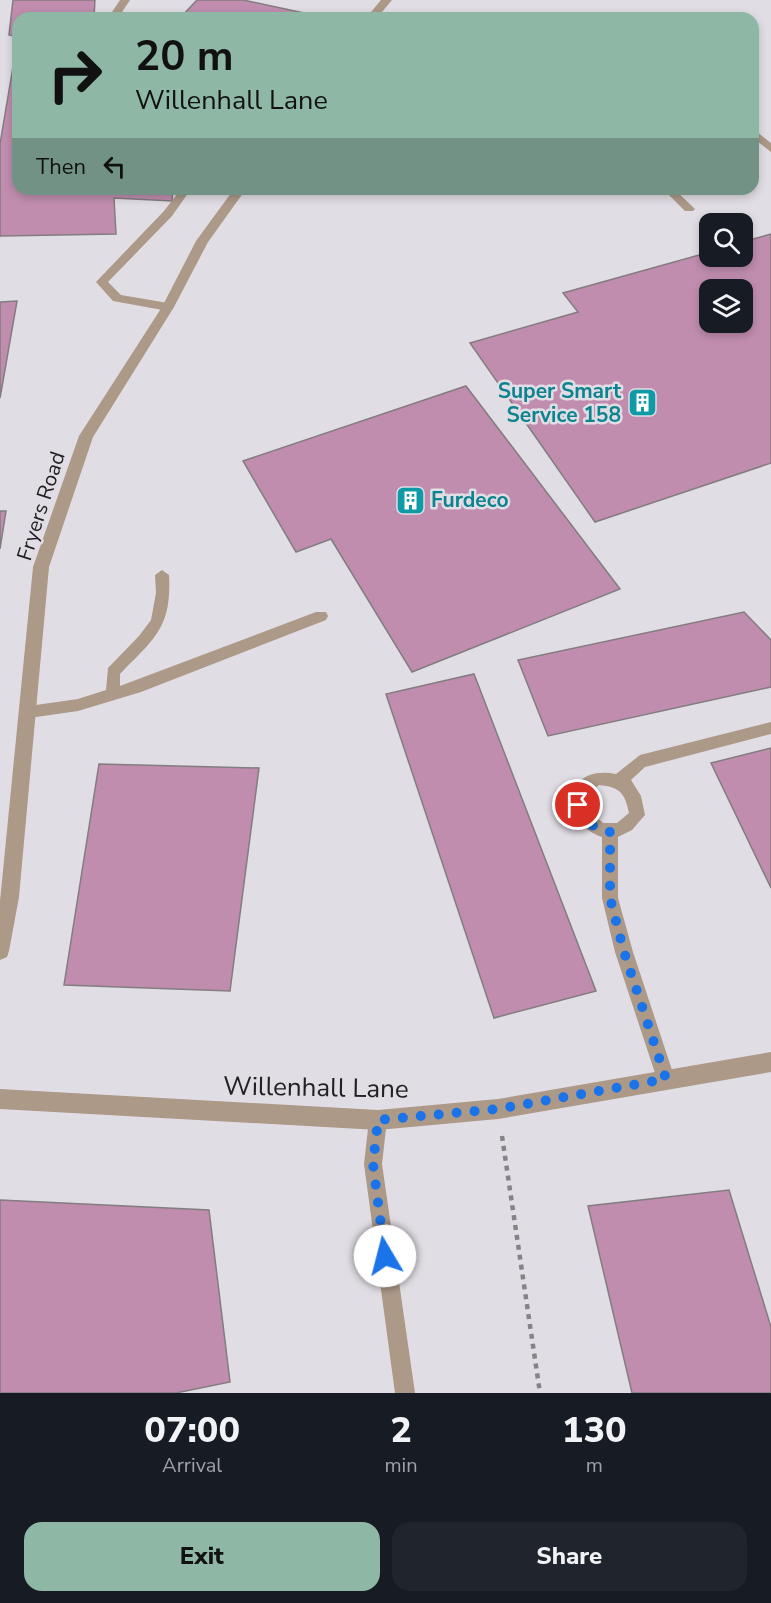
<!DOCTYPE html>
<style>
:root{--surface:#171b24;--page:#20242c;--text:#f1f3f6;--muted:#9ea1a6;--accent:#8eb7a5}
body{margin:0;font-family:"Nunito Sans",sans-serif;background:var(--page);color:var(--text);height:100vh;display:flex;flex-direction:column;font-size:22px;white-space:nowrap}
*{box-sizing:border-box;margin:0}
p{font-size:20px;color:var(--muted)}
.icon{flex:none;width:33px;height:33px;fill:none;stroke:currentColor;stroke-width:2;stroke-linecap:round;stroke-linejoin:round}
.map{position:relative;height:1393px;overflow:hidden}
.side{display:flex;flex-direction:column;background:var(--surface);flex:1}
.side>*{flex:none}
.hud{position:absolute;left:12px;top:12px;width:747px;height:183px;border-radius:18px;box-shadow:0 3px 9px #0003;background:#8eb7a5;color:#111;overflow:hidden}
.controls{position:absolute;left:699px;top:213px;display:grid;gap:12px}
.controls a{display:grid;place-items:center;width:54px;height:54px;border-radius:12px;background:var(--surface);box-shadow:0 3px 9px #0003;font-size:30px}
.pin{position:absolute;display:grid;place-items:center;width:51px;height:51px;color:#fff;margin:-26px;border:3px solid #fff;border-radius:50%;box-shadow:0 2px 6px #0007}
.me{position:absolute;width:66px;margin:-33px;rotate:352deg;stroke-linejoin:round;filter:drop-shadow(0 0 4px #0008)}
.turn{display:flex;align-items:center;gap:21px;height:126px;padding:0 24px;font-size:27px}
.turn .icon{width:78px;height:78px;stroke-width:2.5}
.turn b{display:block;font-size:42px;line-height:51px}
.then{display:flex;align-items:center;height:57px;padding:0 24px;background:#0003;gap:12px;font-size:22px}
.eta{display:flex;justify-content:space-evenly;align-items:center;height:102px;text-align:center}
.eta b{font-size:36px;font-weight:800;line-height:42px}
.cta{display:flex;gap:12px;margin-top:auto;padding:12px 24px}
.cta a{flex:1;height:69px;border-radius:18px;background:var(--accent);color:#111;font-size:24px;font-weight:800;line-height:69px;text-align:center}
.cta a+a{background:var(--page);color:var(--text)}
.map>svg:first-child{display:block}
.building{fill:#c08dae;stroke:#837c80;stroke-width:1.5;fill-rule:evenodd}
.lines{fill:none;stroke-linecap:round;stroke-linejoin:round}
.path{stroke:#868388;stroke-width:4.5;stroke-dasharray:5 5;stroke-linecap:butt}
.service{fill:#ac9987;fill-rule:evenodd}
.tertiary{fill:#ac9987;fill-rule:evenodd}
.route{stroke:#1a73e8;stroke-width:10;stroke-dasharray:0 18}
.labels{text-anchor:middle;stroke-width:5;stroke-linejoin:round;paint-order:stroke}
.culture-label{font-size:21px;font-weight:bold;fill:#0d838f;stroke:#e1dde4;text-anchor:end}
.street-label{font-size:21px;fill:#222023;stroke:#e1dde4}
.near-street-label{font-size:26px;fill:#222023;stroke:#e1dde4}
</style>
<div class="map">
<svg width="771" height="1393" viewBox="0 0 771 1393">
<rect width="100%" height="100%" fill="#e1dde4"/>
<!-- building -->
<g class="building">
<polygon points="13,0 95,0 94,18 18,18 18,37 9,35"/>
<polygon points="197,0 243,0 318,16 180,18"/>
<polygon points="16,49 18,189 173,189 172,201 114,198 116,234 0,236 0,144"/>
<path d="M771 234V463L595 522 470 343 578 312 563 293 710 252V256H742V242ZM710 290H742V322H710Z"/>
<polygon points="17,301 0,398 0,302"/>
<polygon points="466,386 620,589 412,672 331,539 296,552 243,461"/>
<polygon points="0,511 6,511 0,549"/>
<polygon points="744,612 771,640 771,687 548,736 518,660"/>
<polygon points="474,674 596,991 494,1018 386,694"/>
<polygon points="771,748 771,888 711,763"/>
<polygon points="99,764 259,768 230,991 64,985"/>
<polygon points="729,1190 771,1327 771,1393 632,1393 588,1206"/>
<polygon points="0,1200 209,1210 230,1382 176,1393 0,1393"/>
</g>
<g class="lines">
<!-- path -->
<polyline class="path" points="502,1136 540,1393"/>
<!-- service -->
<g class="service">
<polygon points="120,0 130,0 118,18 108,18"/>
<polygon points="753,129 771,143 771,152 753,138"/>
<polygon points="181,189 191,189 172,216 108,282 121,295 168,303 174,307 168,311 113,301 96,282 164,211"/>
<polygon points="663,189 674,189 695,209 693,211 685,211"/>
<path d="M162 570 169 575C172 628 154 639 120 674V686L316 612H326L328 616 326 620 141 692 78 711 29 718 24 716 21 712 24 708 29 706 78 699 106 690 108 668 139 636 151 620 156 593 155 575Z"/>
<path d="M771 722V734L645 767 631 780 641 796 645 815 632 830 618 837V898L633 952 675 1079 672 1085 666 1088 660 1085 657 1079 615 952 602 898V837C557 822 563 763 616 774L640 755ZM599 785C620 787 625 793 629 813L617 823H603L591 812 587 795Z"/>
<polygon points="378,1111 385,1113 387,1120 382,1164 415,1393 395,1393 364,1164 369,1120 371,1113"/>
</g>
<!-- tertiary -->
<g class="tertiary">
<polygon points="381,0 392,0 377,18 366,18"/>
<polygon points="234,189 246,189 208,242 174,307 93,437 49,567 19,897 9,951 7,957 0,960 0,901 33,567 79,436 162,307 196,241"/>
<polygon points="771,1052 771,1072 498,1119 378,1130 0,1109 0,1089 378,1110 498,1099"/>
</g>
</g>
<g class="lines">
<!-- route -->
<polyline class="route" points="385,1256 373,1164 378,1120 498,1109 666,1079 624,952 610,898 610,832 589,824 578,805"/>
</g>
<!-- icons -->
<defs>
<symbol id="building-square" viewBox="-11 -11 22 22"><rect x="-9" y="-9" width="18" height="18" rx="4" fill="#0f9aa8" stroke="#e1dde4"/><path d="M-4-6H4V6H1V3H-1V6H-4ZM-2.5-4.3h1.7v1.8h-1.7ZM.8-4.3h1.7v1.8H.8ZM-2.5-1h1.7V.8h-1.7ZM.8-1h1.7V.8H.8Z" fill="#fff"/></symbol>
</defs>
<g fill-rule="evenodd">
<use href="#building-square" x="626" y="386" width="33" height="33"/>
<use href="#building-square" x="394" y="484" width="33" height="33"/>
</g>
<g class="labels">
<!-- culture labels -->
<g class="culture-label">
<text x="621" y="398">Super Smart<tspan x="621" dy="24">Service 158</tspan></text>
<text x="431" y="507" text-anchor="start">Furdeco</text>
</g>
<!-- street labels -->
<g class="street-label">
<text transform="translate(41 506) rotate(-72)" y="7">Fryers Road</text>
</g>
<!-- near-street labels -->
<g class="near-street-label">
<text transform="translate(316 1087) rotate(1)" y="9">Willenhall Lane</text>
</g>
</g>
</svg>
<div class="controls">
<a><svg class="icon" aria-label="search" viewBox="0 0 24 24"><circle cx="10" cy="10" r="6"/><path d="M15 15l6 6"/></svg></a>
<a><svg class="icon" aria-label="layers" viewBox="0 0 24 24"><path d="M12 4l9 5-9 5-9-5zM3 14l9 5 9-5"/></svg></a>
</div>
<div class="pin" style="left:578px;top:805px;background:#d93025"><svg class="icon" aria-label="arrive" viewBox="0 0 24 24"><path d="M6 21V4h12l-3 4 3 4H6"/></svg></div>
<svg class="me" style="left:385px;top:1256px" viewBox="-20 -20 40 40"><circle r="19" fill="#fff"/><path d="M0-13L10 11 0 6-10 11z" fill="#1a73e8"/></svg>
<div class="hud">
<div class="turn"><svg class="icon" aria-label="right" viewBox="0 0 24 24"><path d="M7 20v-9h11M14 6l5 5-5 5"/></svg><div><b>20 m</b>Willenhall Lane</div></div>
<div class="then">Then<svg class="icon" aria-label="left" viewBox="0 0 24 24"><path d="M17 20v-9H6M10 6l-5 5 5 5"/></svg></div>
</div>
</div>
<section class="side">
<div class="eta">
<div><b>07:00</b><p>Arrival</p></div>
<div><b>2</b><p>min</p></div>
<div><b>130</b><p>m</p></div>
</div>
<div class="cta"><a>Exit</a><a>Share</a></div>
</section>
